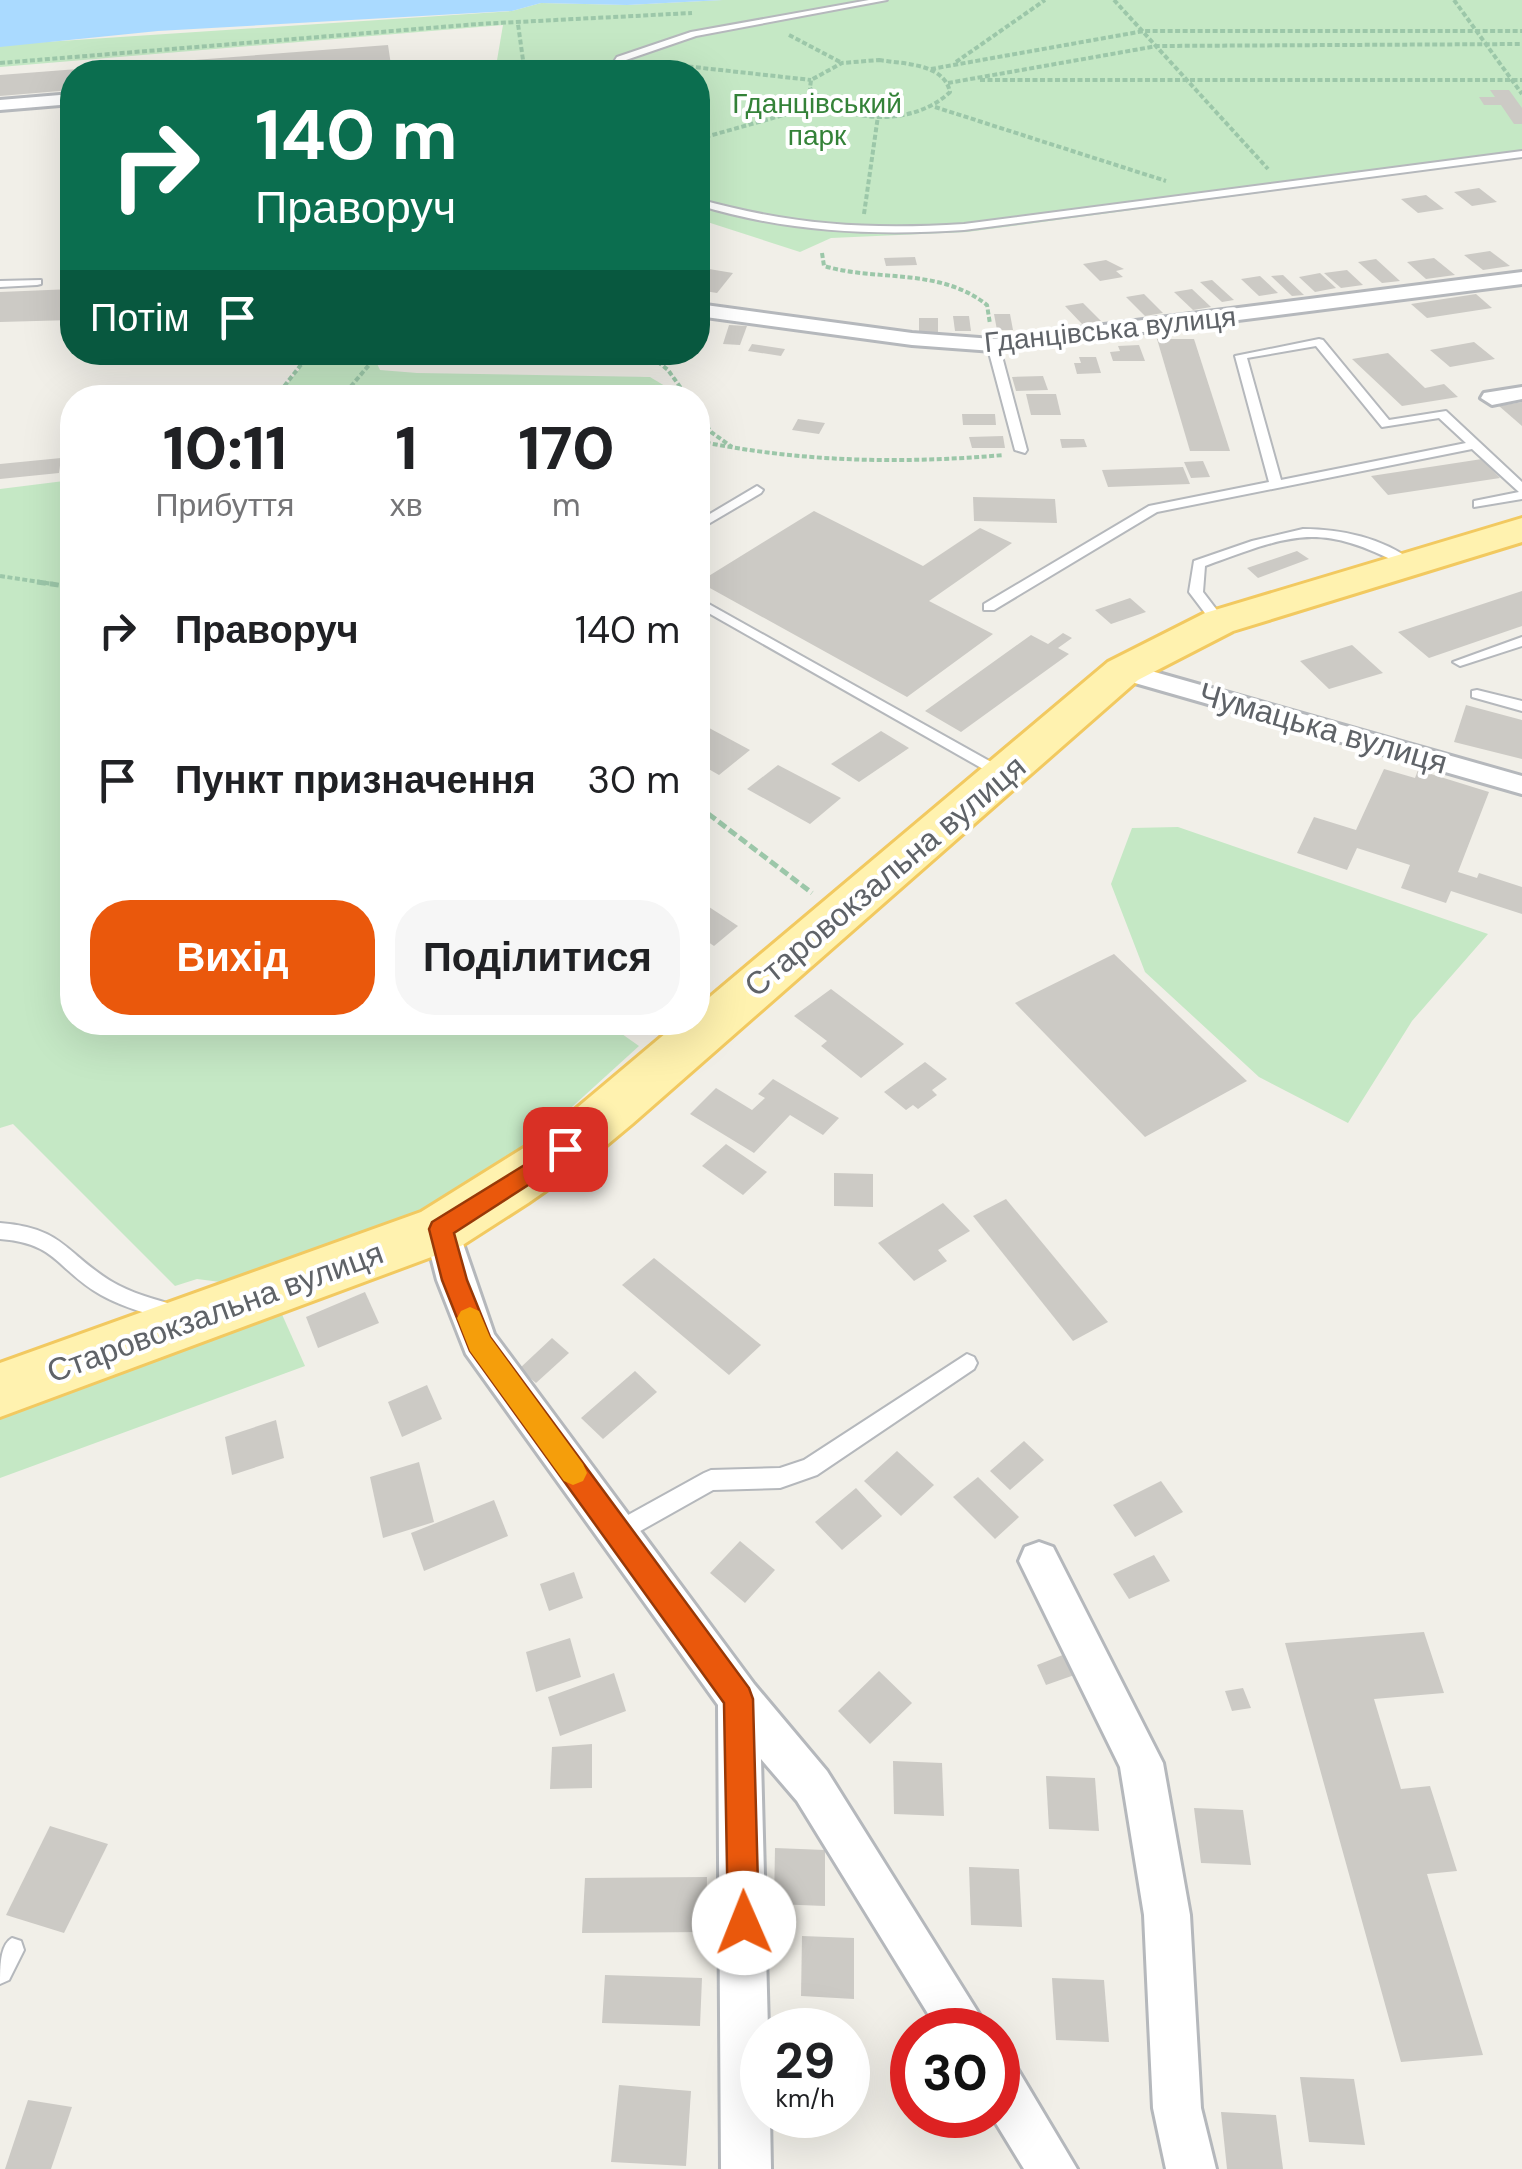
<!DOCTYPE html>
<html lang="uk">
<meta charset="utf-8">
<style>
:root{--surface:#fff;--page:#f6f6f6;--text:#202124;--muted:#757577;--accent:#ea580c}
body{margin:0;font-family:"DM Sans",sans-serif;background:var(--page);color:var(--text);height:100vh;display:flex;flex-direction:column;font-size:38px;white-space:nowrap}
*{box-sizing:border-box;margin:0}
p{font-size:32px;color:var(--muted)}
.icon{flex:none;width:55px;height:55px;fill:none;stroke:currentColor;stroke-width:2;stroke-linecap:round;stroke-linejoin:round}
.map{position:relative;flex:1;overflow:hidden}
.details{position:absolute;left:60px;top:385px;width:650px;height:650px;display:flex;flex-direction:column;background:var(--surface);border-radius:40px;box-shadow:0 10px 40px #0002}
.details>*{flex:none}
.top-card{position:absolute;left:60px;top:60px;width:650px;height:305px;border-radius:40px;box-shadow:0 10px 40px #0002;background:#0b6e4f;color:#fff;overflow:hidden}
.speed{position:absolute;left:740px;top:2008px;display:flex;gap:20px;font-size:50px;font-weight:700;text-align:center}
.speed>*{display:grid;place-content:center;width:130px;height:130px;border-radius:50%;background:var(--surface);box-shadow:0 10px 40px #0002;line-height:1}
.speed small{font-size:25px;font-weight:400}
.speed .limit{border:15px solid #d22;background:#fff;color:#111}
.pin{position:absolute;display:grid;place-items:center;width:85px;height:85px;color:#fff;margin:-42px;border-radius:20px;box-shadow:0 5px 15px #0006}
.me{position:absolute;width:110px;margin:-55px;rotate:359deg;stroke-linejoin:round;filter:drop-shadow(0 0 8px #0008)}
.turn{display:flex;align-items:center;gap:35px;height:210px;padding:0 30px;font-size:45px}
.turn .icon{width:130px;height:130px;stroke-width:2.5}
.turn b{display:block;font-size:70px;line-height:85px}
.then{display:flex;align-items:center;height:95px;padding:0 30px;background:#0003;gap:20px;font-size:38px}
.eta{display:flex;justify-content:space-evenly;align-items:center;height:170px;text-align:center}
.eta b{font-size:60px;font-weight:800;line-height:70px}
.button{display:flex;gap:20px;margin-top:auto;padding:20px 30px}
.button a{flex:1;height:115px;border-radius:40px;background:var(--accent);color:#fff;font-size:40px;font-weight:800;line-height:115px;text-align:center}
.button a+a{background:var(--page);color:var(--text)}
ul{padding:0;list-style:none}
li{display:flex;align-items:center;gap:30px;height:150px;padding:0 30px}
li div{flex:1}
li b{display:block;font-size:38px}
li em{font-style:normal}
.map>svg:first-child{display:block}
.green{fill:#c5e8c5}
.water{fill:#aadaff}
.building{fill:#cccac5}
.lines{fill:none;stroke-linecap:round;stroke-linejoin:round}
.service-casing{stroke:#b5b8bc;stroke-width:4}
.minor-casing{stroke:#b5b8bc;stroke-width:6}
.primary-casing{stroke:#f2c960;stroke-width:6}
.path-far1{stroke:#9cc7a9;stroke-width:4;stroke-dasharray:5 2.5;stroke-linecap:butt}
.path{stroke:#9cc7a9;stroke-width:5;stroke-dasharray:9 4;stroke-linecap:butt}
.service{fill:#fff;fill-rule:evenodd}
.minor{fill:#fff;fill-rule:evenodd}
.primary{fill:#fff2af;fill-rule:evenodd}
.route{fill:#ea580c;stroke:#983908;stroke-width:2.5}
.slow{fill:#f59e0b}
.labels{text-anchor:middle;stroke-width:8;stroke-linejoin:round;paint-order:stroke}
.far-park-label{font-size:28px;fill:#348238;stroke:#fff}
.far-street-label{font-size:28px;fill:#5f6368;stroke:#fff}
.street-label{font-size:32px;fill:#5f6368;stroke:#fff}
</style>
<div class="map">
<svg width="1522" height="2169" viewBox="0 0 1522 2169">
<rect width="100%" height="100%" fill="#f1efe8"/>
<!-- green -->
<g class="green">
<polygon points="723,0 1522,0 1522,158 967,232 831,238 800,252 698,219 698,72 495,72 503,25 0,67 0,45 512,11 541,3 627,5"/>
<polygon points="314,352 372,353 380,370 417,373 650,377 665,386 667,397 276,397"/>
<polygon points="72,480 72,1022 605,1022 639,1046 540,1136 458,1193 399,1220 228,1283 197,1279 175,1286 13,1124 0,1128 0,489"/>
<polygon points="1178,827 1488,934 1412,1021 1348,1123 1259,1077 1145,972 1111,884 1132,828"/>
<polygon points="280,1310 305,1366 0,1478 0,1412"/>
</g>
<!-- water -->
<polygon class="water" points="0,0 723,0 627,5 541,3 512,11 158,31 0,47"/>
<!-- building -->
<g class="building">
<polygon points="388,45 391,65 301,72 72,72 72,90 0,96 0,75"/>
<polygon points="1490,90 1509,90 1522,108 1522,124 1514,124 1501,105 1484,105 1479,97 1495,97"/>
<polygon points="1479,188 1497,202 1472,206 1454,192"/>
<polygon points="1426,195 1444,209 1418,213 1401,199"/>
<polygon points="1490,251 1510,266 1483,270 1464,255"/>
<polygon points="915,257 917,265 886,266 884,258"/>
<polygon points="1434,258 1455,275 1426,279 1407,262"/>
<polygon points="1376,259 1400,281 1382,283 1358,262"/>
<polygon points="1106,260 1124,269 1116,271 1123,277 1100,281 1083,264"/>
<polygon points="703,268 733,273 717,293 698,290 698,275"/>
<polygon points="1347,270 1363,285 1341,288 1324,273"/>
<polygon points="1320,273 1336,288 1315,292 1299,277"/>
<polygon points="1283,275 1304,295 1292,296 1271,276"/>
<polygon points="1260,276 1278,293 1259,296 1241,279"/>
<polygon points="1212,280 1234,300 1222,302 1200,282"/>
<polygon points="72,289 72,320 0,322 0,292"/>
<polygon points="1192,289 1211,307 1193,310 1174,292"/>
<polygon points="1144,294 1163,313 1145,316 1126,297"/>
<polygon points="1476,294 1492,308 1427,318 1411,304"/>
<polygon points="1083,303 1101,321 1082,324 1065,306"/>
<polygon points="994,314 1010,314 1013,330 997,330"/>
<polygon points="953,316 969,316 971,331 955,331"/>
<rect x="919" y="318" width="19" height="16"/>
<polygon points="729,325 747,326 740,345 723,344"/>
<polygon points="1157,339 1194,339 1230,451 1190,451"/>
<polygon points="1474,342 1495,359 1450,367 1430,350"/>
<polygon points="752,344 785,349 781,356 748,351"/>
<polygon points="1139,345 1145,361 1113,361 1110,352 1120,351 1118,346"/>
<polygon points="1388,353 1425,388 1444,384 1458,397 1402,406 1352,359"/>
<polygon points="1079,357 1096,357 1101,373 1077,374 1074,363 1081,363"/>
<polygon points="1043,376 1048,390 1016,391 1012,377"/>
<polygon points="1026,394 1056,394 1061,415 1031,415"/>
<polygon points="1522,402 1522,426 1499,406"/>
<polygon points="962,414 995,414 996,425 963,425"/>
<polygon points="798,419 825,423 819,434 792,430"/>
<polygon points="1003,436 1005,448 972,448 969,437"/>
<polygon points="1060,439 1084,439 1087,447 1062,448"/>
<polygon points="61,458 59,473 0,479 0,464"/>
<polygon points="1482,459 1500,478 1388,495 1371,476"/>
<polygon points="1203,461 1210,477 1191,478 1184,462"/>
<polygon points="1183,467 1190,484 1108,487 1102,470"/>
<polygon points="973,497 1055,499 1057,523 974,521"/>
<polygon points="814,511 923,566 980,528 1012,543 929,601 993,634 907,697 699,582"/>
<polygon points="1297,551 1309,559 1258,578 1247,568"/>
<polygon points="1522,591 1522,626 1429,658 1398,632"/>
<polygon points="1130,598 1146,612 1111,624 1095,610"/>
<polygon points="1063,633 1072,638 1058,648 1069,654 961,732 925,711 1031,635 1048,644"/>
<polygon points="1352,645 1383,673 1329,689 1300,661"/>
<polygon points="1466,705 1522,720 1522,759 1454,742"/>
<polygon points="698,722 750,750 719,775 698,763"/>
<polygon points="881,731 909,748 859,782 831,764"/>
<polygon points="778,765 841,798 810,824 747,789"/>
<polygon points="1384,769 1415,778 1418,770 1489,792 1458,872 1477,878 1479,873 1522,887 1522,914 1451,891 1446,903 1401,888 1410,865 1357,848 1347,870 1297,853 1314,817 1356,830"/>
<polygon points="706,905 738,926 714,946 698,935 698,912"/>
<polygon points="1114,954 1247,1081 1145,1137 1015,1003"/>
<polygon points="831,989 904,1044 861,1078 821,1046 827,1041 794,1016"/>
<polygon points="925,1062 947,1079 932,1090 937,1095 918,1109 913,1105 906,1110 884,1092"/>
<polygon points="773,1079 839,1118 823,1135 790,1115 754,1153 690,1114 716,1088 752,1110 765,1098 758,1094"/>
<polygon points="726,1144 767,1172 743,1195 702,1166"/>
<polygon points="834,1173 873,1174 873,1207 834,1206"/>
<polygon points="1006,1199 1108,1322 1073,1341 973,1216"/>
<polygon points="943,1203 970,1231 938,1250 947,1261 914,1281 878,1243"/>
<polygon points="654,1258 761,1345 729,1375 622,1285"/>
<polygon points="365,1292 379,1323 318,1348 306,1317"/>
<polygon points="552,1338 569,1353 536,1383 519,1369"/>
<polygon points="635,1371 657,1392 603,1439 581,1418"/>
<polygon points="427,1385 442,1419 402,1437 388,1402"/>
<polygon points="276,1420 284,1458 232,1475 225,1437"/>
<polygon points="1024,1441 1044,1460 1010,1490 990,1471"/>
<polygon points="897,1451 934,1485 901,1516 864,1481"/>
<polygon points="419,1462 434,1522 383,1538 370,1477"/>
<polygon points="978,1477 1019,1517 995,1539 953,1497"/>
<polygon points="1161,1481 1183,1512 1135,1537 1113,1505"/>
<polygon points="856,1488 882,1516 842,1550 815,1522"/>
<polygon points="494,1500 508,1536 424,1571 411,1533"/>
<polygon points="740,1541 775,1570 745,1603 710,1573"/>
<polygon points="1154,1555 1170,1581 1129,1599 1113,1574"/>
<polygon points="574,1572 583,1598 549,1611 540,1584"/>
<polygon points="1424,1632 1444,1693 1374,1699 1401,1789 1430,1786 1457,1871 1427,1874 1483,2055 1401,2062 1285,1643"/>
<polygon points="570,1638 581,1677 536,1692 526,1652"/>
<polygon points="1073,1651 1083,1672 1046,1685 1037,1665"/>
<polygon points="879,1671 912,1703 870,1744 838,1711"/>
<polygon points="614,1673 626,1711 560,1736 548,1697"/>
<polygon points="1243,1688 1251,1708 1232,1711 1225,1691"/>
<polygon points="592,1744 592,1788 550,1789 552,1747"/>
<polygon points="893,1761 942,1763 944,1816 894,1814"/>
<polygon points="1046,1776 1095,1778 1099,1831 1049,1829"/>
<polygon points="1194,1808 1243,1810 1251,1865 1201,1863"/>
<polygon points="50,1826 108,1844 64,1933 6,1915"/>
<polygon points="775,1848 825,1850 825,1906 774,1904"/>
<polygon points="969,1867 1019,1869 1022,1927 971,1925"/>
<polygon points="707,1877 706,1932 582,1933 585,1878"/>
<polygon points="802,1936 854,1938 854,1999 801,1996"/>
<polygon points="605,1975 702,1978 700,2026 602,2023"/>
<polygon points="1052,1978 1104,1980 1109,2042 1056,2040"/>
<polygon points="1300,2077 1354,2079 1365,2145 1309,2142"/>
<polygon points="619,2085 691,2091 686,2166 611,2162"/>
<polygon points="28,2100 72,2107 51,2169 5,2169"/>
<polygon points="1221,2112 1276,2115 1283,2169 1227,2169"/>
</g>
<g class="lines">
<defs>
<g id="service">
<polygon points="869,0 887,0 696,36 623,61 615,72 607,72 617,57 691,32"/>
<path d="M1522 151V157L964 230C873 236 786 232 698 205V199C792 225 867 230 964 224Z"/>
<polygon points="41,280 41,284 37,285 0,287 0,281"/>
<path d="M1319 339 1323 340 1389 420 1446 411 1522 482V499L1474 507V501L1519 492 1472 449 1157 512 994 610H984V604L1149 506 1269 482 1235 356ZM1316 346 1382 427 1439 418 1466 443 1281 480 1247 358Z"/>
<polygon points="993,342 999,345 1027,450 1025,453 1015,450 987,345"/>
<polygon points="757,486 763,490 761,493 698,530 698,521"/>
<path d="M1303 529C1341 529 1383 538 1414 562L1407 566 1402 565C1317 521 1291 535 1205 566L1203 592 1226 622 1219 626 1214 625 1189 592 1194 561 1252 541Z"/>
<polygon points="698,598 1009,772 1011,775 1004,780 999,778 698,607"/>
<polygon points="1522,637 1522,646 1460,666 1453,662"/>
<polygon points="1477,690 1522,701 1522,711 1472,697 1472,691"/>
<path d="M0 1223C62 1228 63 1250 109 1280 131 1294 157 1299 182 1308L185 1314 182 1320 175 1322C150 1314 124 1308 101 1295 57 1270 57 1243 0 1239Z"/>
<polygon points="967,1354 974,1357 977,1363 974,1369 817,1475 780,1488 713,1490 626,1539 618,1542 610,1539 607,1532 610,1525 704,1473 711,1470 780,1468 804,1460"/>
<path d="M12 1938 21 1941 24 1950 9 1980 0 1984C0 1966 0 1945 12 1938Z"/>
</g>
<g id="minor">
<polygon points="383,67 391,72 373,72 375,68"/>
<polygon points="72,94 72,104 0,110 0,100"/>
<polygon points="1522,272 1522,284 993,351 912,345 698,316 698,304 912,333 993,339"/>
<polygon points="1522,387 1522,399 1492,405 1481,398 1484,393"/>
<polygon points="1123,663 1522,776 1522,794 1114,677 1110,671"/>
<polygon points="441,1215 453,1219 458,1229 494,1334 754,1684 827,1771 989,2030 938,2030 797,1801 761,1759 768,2030 762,2030 762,2115 770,2115 771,2169 721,2169 718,1705 466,1354 437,1280 424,1229 429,1219"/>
<polygon points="1039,1542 1053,1547 1163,1763 1190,1915 1201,2108 1216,2169 1166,2169 1153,2108 1144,1915 1120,1767 1019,1561 1025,1547"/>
<polygon points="998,2058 1015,2065 1077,2169 1024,2169 991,2115 998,2115"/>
</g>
<polygon id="primary" points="1522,518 1522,542 1233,631 1138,680 632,1124 584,1164 528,1203 461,1246 0,1417 0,1363 421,1212 546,1134 679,1022 698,1022 698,1007 1108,662 1205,613"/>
</defs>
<!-- service casing -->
<use href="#service" class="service-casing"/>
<!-- minor casing -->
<use href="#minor" class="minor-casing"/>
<!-- primary casing -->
<use href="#primary" class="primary-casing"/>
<!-- path-far1 -->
<g class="path-far1">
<polyline points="1114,0 1268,169"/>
<polyline points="1454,0 1522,94"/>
<polyline points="789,35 842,63"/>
<path d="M879 60C903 64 944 63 950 92 915 126 843 126 810 88L811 80 842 63Z"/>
<polyline points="956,62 1045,0"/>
<polyline points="0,63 478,24 692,13"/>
<polyline points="666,64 811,80"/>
<polyline points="931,69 1144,31 1522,31"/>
<polyline points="515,72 523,60 518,24"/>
<polyline points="980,80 1522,80"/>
<polyline points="948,83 1157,46 1522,44"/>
<polyline points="935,107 1166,181"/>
<polyline points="698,139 823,104"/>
<polyline points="864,214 878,116"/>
<path d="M822 253 824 266C878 282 939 267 987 305L990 324"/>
<polyline points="646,352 668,370 688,398"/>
<polyline points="275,398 311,352"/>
<polyline points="341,398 380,352"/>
<polyline points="698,413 711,432 732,447"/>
<path d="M698 441C800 462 900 464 1004 455"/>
<polyline points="0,576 53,584"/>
</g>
<!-- path -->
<g class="path">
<polyline points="37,582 72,587"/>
<polyline points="698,806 812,893"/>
</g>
<!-- service -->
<use href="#service" class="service"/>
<!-- minor -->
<use href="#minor" class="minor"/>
<!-- primary -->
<use href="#primary" class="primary"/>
</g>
<!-- route -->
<polygon class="route" points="565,1140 573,1142 577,1149 573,1156 454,1233 467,1280 490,1337 749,1688 753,1699 759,1923 755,1934 744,1939 732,1934 728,1923 724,1703 470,1351 442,1280 429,1229 432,1222"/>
<!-- slow -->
<polygon class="slow" points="470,1307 479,1311 490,1337 583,1464 587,1473 583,1481 573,1485 564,1481 470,1351 457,1318 461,1311"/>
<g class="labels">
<!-- far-park labels -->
<g class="far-park-label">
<text x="817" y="113">Гданцівський<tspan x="817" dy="32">парк</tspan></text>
</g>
<!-- far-street labels -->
<g class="far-street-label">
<text transform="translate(1110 329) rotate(-6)" y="10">Гданцівська вулиця</text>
</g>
<!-- street labels -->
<g class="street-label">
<text transform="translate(1323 728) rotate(16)" y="11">Чумацька вулиця</text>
<text transform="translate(885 876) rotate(-40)" y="11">Старовокзальна вулиця</text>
<text transform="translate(215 1312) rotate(-20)" y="11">Старовокзальна вулиця</text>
</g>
</g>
</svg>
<div class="speed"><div>29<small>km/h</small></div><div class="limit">30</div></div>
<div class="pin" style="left:565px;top:1149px;background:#d93025"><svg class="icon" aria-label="arrive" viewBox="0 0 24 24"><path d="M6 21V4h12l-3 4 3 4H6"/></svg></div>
<svg class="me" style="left:744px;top:1923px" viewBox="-20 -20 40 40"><circle r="19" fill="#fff"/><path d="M0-13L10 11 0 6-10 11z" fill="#ea580c"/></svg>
<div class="top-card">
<div class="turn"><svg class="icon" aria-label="right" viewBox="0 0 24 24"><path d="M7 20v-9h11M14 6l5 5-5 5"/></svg><div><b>140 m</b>Праворуч</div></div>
<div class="then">Потім<svg class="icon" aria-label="arrive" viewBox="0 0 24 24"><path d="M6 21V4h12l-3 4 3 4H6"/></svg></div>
</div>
<section class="details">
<div class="eta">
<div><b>10:11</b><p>Прибуття</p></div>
<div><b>1</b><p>хв</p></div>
<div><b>170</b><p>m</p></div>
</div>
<ul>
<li><svg class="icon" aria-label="right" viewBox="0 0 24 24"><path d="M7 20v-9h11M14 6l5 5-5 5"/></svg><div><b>Праворуч</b></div><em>140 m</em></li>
<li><svg class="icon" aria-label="arrive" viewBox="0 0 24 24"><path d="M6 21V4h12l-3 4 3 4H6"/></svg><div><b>Пункт призначення</b></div><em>30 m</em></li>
</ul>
<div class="button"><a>Вихід</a><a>Поділитися</a></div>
</section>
</div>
